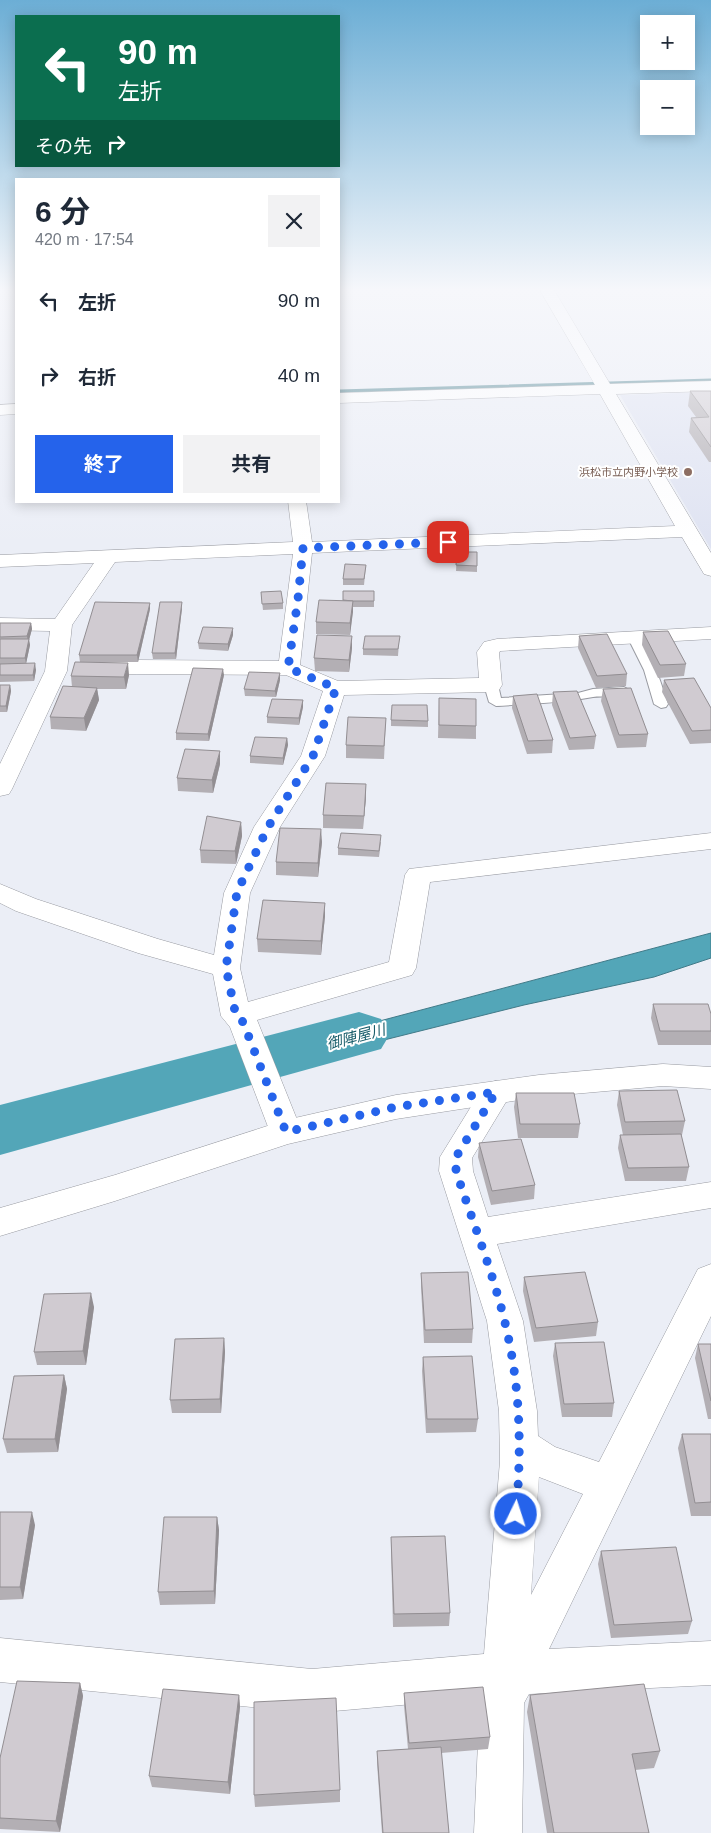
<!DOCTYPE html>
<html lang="ja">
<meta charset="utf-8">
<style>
:root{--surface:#fff;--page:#f2f2f3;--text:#1f2937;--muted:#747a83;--accent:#2563eb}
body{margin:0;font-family:Arial,"Noto Sans JP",sans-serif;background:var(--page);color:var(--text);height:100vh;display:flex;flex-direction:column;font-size:19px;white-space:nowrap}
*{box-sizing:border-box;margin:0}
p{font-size:16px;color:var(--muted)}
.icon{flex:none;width:28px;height:28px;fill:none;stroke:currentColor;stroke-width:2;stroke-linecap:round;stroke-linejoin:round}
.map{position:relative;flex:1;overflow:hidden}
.sheet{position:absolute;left:15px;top:178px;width:325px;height:325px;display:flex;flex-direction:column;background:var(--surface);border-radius:0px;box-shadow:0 2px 12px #0003}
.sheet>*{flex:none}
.banner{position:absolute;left:15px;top:15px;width:325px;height:152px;border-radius:0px;box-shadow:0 2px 12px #0003;background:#0b6e4f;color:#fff;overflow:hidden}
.buttons{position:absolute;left:640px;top:15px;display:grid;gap:10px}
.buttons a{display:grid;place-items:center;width:55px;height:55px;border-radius:0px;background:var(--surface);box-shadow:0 2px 12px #0003;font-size:25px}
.pin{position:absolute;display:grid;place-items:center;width:42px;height:42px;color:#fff;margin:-21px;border-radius:10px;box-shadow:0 2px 8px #0006}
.me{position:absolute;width:55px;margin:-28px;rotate:4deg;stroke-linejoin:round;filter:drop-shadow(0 0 4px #0008)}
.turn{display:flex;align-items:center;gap:18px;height:105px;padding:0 20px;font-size:22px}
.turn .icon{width:65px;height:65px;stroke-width:2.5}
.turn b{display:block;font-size:35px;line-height:42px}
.then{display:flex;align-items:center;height:48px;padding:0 20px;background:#0003;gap:10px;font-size:19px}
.round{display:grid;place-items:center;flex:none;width:52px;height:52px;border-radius:0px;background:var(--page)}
.head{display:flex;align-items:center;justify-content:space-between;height:85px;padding:0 20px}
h1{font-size:30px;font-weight:700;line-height:38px}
.primary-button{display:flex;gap:10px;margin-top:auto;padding:10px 20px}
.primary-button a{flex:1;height:58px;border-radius:0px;background:var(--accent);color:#fff;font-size:20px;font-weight:700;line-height:58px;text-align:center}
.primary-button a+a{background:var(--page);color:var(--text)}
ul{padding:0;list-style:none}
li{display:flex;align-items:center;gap:15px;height:75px;padding:0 20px}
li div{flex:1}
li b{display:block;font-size:19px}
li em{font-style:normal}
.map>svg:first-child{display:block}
.built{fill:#dfe3f2}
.water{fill:#53a6b8;stroke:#407a88}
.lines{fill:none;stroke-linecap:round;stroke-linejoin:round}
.stream{stroke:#407a88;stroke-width:5}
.river{fill:#53a6b8;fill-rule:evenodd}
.lane-casing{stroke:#989aa1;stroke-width:2}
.street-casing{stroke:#989aa1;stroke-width:1}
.secondary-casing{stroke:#989aa1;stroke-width:1}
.lane{fill:#fff;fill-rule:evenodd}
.street{fill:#fff;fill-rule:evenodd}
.secondary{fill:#fff;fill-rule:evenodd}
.wall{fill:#b3afb4}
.shaded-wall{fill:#928e92}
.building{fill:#d0cbd1;stroke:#928e92}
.route{stroke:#2563eb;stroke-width:9;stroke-dasharray:0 16.2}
.education-dot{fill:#8d6e63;stroke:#fff;stroke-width:2}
.labels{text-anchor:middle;stroke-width:4;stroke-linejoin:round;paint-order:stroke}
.far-education-label{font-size:11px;fill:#785e54;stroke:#fff;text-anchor:end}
.water-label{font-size:15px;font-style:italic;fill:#175c69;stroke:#fff}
</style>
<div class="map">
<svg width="711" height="1833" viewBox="0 0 711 1833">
<rect width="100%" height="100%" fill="#ebeef6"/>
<!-- built -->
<polygon class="built" points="711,392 711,549 620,395"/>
<!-- water -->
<polygon class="water" points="711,933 711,958 654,977 524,1005 292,1063 278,1048"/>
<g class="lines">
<!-- stream -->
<polyline class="stream" points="339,392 711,381"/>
<!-- river -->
<polygon class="river" points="359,1012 381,1019 390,1034 381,1049 0,1155 0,1105"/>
<defs>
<g id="lane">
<path d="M634 634C648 638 663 690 668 704L666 707 661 708 654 704 644 670 628 638Z"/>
<path d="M491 681 498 685 501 698 578 693 593 689 624 687 631 691C624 700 604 695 593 697 561 703 529 704 496 706L489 702 484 685Z"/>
</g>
<g id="street">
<polygon points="540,290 554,290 610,384 711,381 711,391 616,394 711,553 711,576 704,574 682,537 312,553 300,665 338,681 479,678 477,652 484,642 497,639 711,627 711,639 500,651 499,653 502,685 499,690 491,692 344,695 325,756 280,827 250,893 240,968 248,1002 389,962 405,875 409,869 711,833 711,849 430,882 416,968 412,975 257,1020 302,1132 297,1141 286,1144 275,1141 270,1132 230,1027 221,1016 213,974 138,953 16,911 0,903 0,884 36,899 158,939 214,955 224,893 254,827 301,756 323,691 286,675 136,674 92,676 84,674 81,669 84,664 136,660 279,661 293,554 115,562 72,625 67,671 12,789 9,794 0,796 0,764 45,671 50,631 0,630 0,618 55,619 94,563 0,567 0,555 293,542 288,501 306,501 312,542 675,526 600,394 339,403 339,393 595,385"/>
<polygon points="16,404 16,414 0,415 0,405"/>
<path d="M496 1081 507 1084 512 1092 472 1158 473 1171 488 1217 711 1182V1208L497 1244 523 1321 537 1411 538 1436 555 1447 599 1462 698 1269 711 1264V1316L549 1649 711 1641V1685L529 1694 524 1703 522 1833H474L480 1698 312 1713 0 1682V1638L312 1669 484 1654 500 1461 499 1411 487 1321 439 1171 440 1157 485 1084ZM539 1477 583 1494 531 1595Z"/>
</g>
<polygon id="secondary" points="663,1064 711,1067 711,1089 663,1086 539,1097 396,1119 288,1144 115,1201 0,1236 0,1208 115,1175 286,1120 396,1095 539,1075"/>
</defs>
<!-- lane casing -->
<use href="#lane" class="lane-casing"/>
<!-- street casing -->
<use href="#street" class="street-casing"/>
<!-- secondary casing -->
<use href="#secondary" class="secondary-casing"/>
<!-- lane -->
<use href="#lane" class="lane"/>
<!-- street -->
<use href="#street" class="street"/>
<!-- secondary -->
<use href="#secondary" class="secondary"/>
</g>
<!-- wall -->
<g class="wall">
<polygon points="690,391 711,391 711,462 709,462 689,432 691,418 696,417 688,406"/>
<polygon points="457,552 477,566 477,572 456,571"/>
<polygon points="366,565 364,585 343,585 343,579"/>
<polygon points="374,591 374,607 353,607 350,635 316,634 316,622 343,600"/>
<polygon points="261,592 283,603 283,609 263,610"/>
<polygon points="182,608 176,659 153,659 152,653"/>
<polygon points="150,609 138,662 80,662 79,655"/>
<polygon points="0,623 31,623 32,629 29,640 30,645 26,663 36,670 34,681 0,682"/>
<polygon points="643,632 686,664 684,676 658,678 642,645"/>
<polygon points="233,635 228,651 199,649 198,643"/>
<polygon points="579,636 627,674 626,686 596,688 578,648"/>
<polygon points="399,642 398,656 363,655 363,649"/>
<polygon points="352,648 349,672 315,671 314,658"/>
<polygon points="129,675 126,689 97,689 99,700 86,731 51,729 50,717 72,687 71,676"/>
<polygon points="224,675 209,741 176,740 176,733"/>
<polygon points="280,680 276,697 245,696 244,689"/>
<polygon points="664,680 711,708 711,743 690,744 662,692"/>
<polygon points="0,685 10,685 11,691 7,712 0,712"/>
<polygon points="603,689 648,734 646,747 617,748 601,701"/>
<polygon points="553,692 596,736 594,749 569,750 552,705"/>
<polygon points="513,696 553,740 552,753 527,754 512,708"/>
<polygon points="439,698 476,726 476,739 438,738"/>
<polygon points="303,700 303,707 299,725 267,723 267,717"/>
<polygon points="386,718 384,759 346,758 346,745"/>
<polygon points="391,720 428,721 428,727 391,726"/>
<polygon points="287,738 288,745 283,765 250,763 250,756"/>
<polygon points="220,764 213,793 178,791 177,778"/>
<polygon points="366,784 366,797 363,829 323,828 323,815"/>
<polygon points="241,822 242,836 236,864 201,863 200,850"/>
<polygon points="322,842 318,877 276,875 276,862"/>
<polygon points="381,842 379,857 338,855 338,848"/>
<polygon points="325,903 325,916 321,955 258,952 257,939"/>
<polygon points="653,1004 711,1014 711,1045 658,1045 651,1018"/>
<polygon points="619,1091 685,1121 682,1135 681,1135 689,1167 686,1181 625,1181 618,1148 620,1135 623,1135 617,1105"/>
<polygon points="516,1093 580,1124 578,1138 518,1138 514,1107"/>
<polygon points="479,1143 535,1185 534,1199 491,1205 478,1157"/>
<polygon points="421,1273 473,1329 472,1343 424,1343 421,1287"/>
<polygon points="524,1277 598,1322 596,1336 534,1342 523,1291"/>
<polygon points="94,1307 86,1365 37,1365 34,1352"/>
<polygon points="224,1338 225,1352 221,1413 172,1413 170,1400"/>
<polygon points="555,1343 614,1403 612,1417 562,1417 553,1356"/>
<polygon points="698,1344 711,1344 711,1419 708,1419 695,1358"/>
<polygon points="423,1357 478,1419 476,1432 426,1433 422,1371"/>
<polygon points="64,1375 67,1389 58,1452 7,1453 3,1439"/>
<polygon points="682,1434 711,1434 711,1516 691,1516 678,1448"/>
<polygon points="0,1512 35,1525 23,1599 0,1600"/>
<polygon points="217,1517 219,1530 215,1604 160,1605 158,1592"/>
<polygon points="391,1537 450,1613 449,1626 393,1627 391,1550"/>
<polygon points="601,1551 692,1621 688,1634 611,1638 598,1564"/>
<polygon points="80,1683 83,1696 60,1832 0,1829 0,1758"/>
<polygon points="404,1693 490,1737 488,1749 441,1753 449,1833 382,1833 377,1763 377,1751 408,1749 404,1706"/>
<polygon points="239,1695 240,1707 230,1794 152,1787 149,1776"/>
<polygon points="530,1695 660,1751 654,1768 635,1770 649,1833 547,1833 527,1712"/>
<polygon points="340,1790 340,1802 255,1807 254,1795"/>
</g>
<!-- shaded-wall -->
<g class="shaded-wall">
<polygon points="353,601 353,612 350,635 350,623"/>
<polygon points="182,602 182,608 176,659 175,653"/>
<polygon points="150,603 150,609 138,662 137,655"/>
<polygon points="31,623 32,629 29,640 30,645 26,664 25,658 28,642 27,636"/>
<polygon points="233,628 233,635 228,651 228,644"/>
<polygon points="352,636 352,648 349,672 349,660"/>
<polygon points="35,663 36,670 34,681 33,675"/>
<polygon points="128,663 129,675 126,689 124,677"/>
<polygon points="223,669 224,675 209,741 208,734"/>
<polygon points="280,673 280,680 276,697 275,691"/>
<polygon points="10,685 11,691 7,712 6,706"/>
<polygon points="97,688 99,700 86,731 84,718"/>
<polygon points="303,700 303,707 299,725 299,718"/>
<polygon points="287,738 288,745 283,765 283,758"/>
<polygon points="220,751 220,764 213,793 212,780"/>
<polygon points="366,784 366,797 363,829 364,816"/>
<polygon points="241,822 242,836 236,864 235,851"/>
<polygon points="321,829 322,842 318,877 318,863"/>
<polygon points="325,903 325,916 321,955 321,941"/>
<polygon points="91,1293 94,1307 86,1365 83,1351"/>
<polygon points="224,1338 225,1352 221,1413 220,1399"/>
<polygon points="64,1375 67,1389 58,1452 55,1439"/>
<polygon points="32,1512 35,1525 23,1599 20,1587"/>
<polygon points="217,1517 219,1530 215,1604 214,1591"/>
<polygon points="80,1683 83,1696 60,1832 56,1821"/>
<polygon points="239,1695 240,1707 230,1794 228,1782"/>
</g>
<!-- building -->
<g class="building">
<polygon points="690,391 711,391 711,447 691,418 709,417"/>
<polygon points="457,552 477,552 477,566 456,565"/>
<polygon points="345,564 366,565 364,579 343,579"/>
<polygon points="281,591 283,603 262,604 261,592"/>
<polygon points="343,591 374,591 374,601 353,601 343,600"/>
<polygon points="319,600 353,601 350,623 316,622"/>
<polygon points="95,602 150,603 137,655 79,655"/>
<polygon points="160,602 182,602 175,653 152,653"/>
<polygon points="0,623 31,623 27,636 0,637"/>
<polygon points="203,627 233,628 228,644 198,643"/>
<polygon points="668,631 686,664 660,665 643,632"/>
<polygon points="607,634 627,674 597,676 579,636"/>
<polygon points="317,635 352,636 349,660 314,658"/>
<polygon points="365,636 400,636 398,649 363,649"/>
<polygon points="0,639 29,639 25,658 0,658"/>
<polygon points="75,662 128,663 124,677 71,676"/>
<polygon points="35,663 33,675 0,675 0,664"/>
<polygon points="193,668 223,669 208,734 176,733"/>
<polygon points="249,672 280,673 275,691 244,689"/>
<polygon points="694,678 711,708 711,730 692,731 664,680"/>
<polygon points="0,685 10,685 6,706 0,706"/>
<polygon points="63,686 97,688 84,718 50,717"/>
<polygon points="631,688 648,734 619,735 603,689"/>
<polygon points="577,691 596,736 570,738 553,692"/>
<polygon points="537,694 553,740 528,741 513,696"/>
<polygon points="439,698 476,699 476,726 439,725"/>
<polygon points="272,699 303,700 299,718 267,717"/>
<polygon points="392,705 427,705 428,721 391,720"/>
<polygon points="348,717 386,718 384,746 346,745"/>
<polygon points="255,737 287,738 283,758 250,756"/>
<polygon points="185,749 220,751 212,780 177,778"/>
<polygon points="326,783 366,784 364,816 323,815"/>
<polygon points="207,816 241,822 235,851 200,850"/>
<polygon points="280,828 321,829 318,863 276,862"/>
<polygon points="341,833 381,835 379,851 338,848"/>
<polygon points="263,900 325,903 321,941 257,939"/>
<polygon points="653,1004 708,1004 711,1014 711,1031 660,1031"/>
<polygon points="677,1090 685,1121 625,1122 619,1091"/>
<polygon points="516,1093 574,1093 580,1124 520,1124"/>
<polygon points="681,1134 689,1167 628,1168 620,1135"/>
<polygon points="521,1139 535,1185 492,1191 479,1143"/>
<polygon points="468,1272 473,1329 425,1330 421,1273"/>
<polygon points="585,1272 598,1322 536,1328 524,1277"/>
<polygon points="91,1293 83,1351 34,1352 44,1294"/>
<polygon points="224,1338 220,1399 170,1400 175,1339"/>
<polygon points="604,1342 614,1403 564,1404 555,1343"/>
<polygon points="698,1344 711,1344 711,1401"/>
<polygon points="472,1356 478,1419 427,1419 423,1357"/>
<polygon points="64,1375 55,1439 3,1439 14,1376"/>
<polygon points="682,1434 711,1434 711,1502 695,1503"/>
<polygon points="0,1512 32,1512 20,1587 0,1587"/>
<polygon points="164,1517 217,1517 214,1591 158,1592"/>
<polygon points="445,1536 450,1613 394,1614 391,1537"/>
<polygon points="676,1547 692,1621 614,1625 601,1551"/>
<polygon points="17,1681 80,1683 56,1821 0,1818 0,1758"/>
<polygon points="644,1684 660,1751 632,1754 649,1833 554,1833 530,1695"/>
<polygon points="483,1687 490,1737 409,1743 404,1693"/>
<polygon points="163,1689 239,1695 228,1782 149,1776"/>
<polygon points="336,1698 340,1790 254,1795 254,1702"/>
<polygon points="441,1747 449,1833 383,1833 377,1751"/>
</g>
<!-- sky -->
<linearGradient id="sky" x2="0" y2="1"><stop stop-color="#6caed5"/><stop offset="0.53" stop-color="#f6f7fb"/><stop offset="1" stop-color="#f6f7fb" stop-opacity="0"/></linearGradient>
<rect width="711" height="546" fill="url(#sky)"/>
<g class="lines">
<!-- route -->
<path class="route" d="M448 542 303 548 298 599 288 668 336 688 313 756 268 827 237 892 226 968 236 1016 243 1022 286 1132 396 1107 496 1092 456 1157V1171C475 1229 499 1287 510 1346 521 1402 521 1458 516 1514"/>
</g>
<!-- markers -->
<circle class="education-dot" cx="688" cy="472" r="5"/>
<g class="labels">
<!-- far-education labels -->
<g class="far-education-label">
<text x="678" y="476">浜松市立内野小学校</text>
</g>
<!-- water labels -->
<g class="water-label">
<text transform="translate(356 1037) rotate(-15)" y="5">御陣屋川</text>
</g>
</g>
</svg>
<div class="buttons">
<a>+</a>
<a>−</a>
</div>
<div class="pin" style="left:448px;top:542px;background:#d93025"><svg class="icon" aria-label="arrive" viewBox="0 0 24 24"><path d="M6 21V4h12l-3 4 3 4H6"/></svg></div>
<svg class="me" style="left:516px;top:1514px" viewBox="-20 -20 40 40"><circle r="17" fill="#2563eb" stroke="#fff" stroke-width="3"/><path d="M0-11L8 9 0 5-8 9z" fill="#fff"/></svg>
<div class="banner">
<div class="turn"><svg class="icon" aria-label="left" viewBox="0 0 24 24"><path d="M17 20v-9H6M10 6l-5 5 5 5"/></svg><div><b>90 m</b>左折</div></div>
<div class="then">その先<svg class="icon" aria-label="right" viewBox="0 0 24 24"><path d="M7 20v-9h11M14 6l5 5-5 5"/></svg></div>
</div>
<section class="sheet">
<div class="head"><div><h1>6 分</h1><p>420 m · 17:54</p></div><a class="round"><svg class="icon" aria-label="close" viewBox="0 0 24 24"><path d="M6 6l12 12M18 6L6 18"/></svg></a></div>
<ul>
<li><svg class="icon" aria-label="left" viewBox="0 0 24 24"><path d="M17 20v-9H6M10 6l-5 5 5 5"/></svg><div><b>左折</b></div><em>90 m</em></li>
<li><svg class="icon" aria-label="right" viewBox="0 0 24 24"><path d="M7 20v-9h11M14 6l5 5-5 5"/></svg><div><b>右折</b></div><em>40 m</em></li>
</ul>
<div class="primary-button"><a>終了</a><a>共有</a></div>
</section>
</div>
